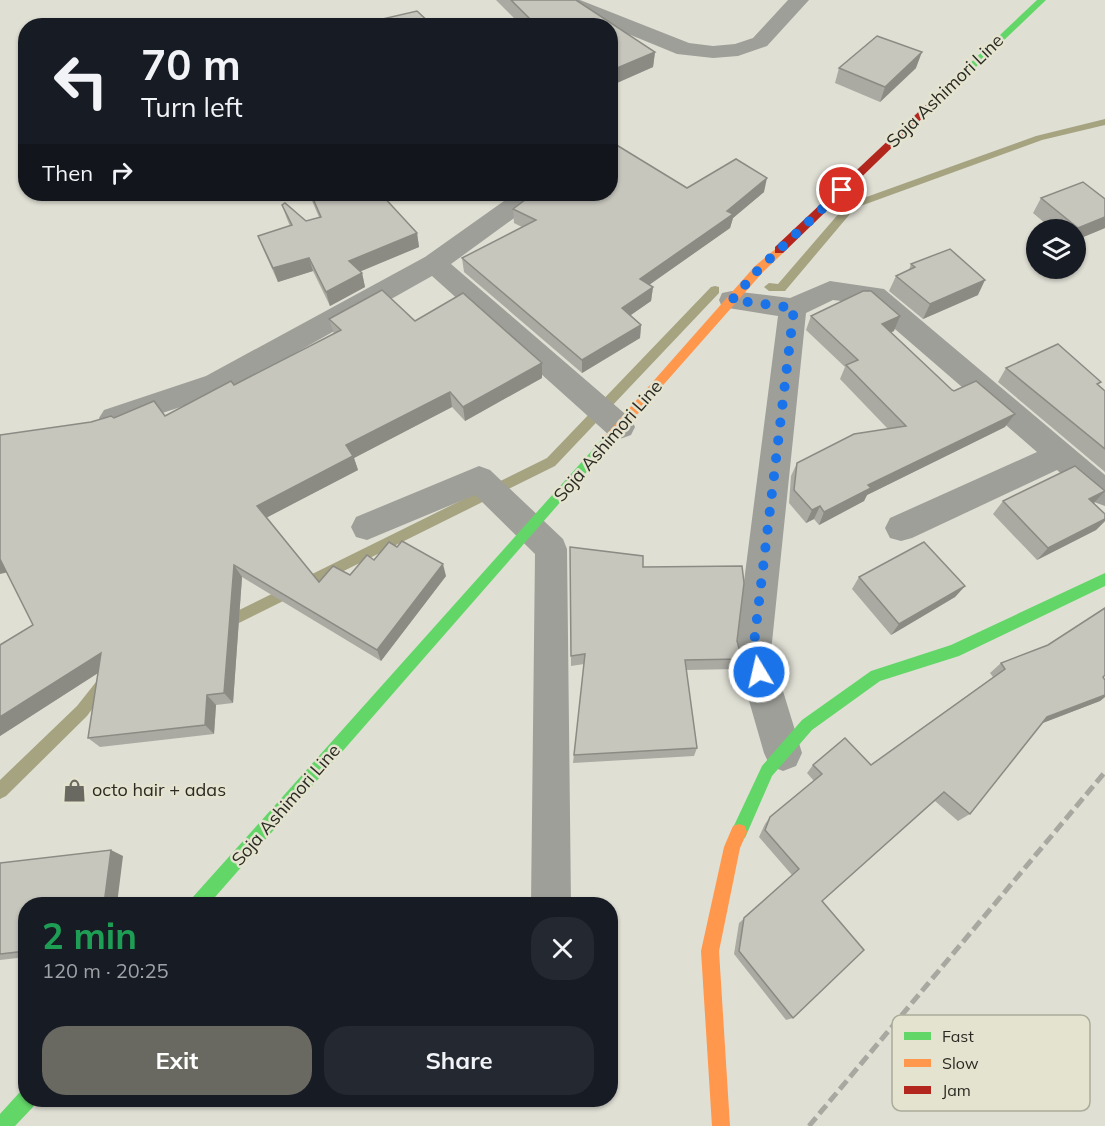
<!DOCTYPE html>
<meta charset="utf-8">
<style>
:root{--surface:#171b24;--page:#242831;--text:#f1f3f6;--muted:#9ea1a6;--accent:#6a6961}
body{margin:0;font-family:Mulish,sans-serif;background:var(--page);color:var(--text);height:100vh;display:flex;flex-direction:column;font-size:22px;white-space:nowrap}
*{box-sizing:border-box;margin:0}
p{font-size:20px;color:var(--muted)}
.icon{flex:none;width:33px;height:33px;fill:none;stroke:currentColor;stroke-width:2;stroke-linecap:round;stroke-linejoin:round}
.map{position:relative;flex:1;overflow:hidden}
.side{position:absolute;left:18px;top:897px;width:600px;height:210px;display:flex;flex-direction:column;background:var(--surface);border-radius:24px;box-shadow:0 2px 4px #0004}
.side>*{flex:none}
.hud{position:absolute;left:18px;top:18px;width:600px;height:183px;border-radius:24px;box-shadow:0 2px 4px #0004;background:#171b24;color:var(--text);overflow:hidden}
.controls{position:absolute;left:1026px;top:219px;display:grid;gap:12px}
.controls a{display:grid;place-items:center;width:60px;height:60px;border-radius:50%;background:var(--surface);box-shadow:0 2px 4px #0004;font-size:30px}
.pin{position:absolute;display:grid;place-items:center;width:51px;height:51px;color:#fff;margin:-26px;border:3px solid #fff;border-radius:50%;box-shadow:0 2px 6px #0007}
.me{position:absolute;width:66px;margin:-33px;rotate:351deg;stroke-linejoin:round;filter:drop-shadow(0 0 4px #0008)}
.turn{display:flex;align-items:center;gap:21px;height:126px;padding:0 24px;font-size:27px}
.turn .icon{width:78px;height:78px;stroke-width:2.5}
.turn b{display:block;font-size:42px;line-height:51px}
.then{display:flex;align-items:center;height:57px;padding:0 24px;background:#0003;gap:12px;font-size:22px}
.round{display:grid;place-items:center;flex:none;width:63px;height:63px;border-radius:24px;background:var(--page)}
.overview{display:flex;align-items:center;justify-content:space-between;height:102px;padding:0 24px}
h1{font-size:36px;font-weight:700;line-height:45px;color:#1e9e55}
.action{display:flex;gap:12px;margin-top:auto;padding:12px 24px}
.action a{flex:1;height:69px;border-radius:24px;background:var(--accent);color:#fff;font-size:24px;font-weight:700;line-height:69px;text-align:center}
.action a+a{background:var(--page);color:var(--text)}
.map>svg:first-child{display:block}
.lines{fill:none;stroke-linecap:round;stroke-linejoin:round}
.stream{fill:#a6a381;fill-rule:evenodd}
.street{fill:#9f9f9a;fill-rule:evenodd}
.fast{fill:#63d668;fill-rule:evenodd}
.slow{fill:#ff974d;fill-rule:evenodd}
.jam{fill:#b3261e;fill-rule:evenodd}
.rail{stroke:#a8a8a1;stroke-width:5;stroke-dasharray:11 5;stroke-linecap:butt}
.wall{fill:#aaaaa3}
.shaded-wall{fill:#8b8b84}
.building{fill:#c6c6bd;stroke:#8b8b84;stroke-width:1.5}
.route{stroke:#1a73e8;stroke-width:10;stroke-dasharray:0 18}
.labels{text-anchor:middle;stroke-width:5;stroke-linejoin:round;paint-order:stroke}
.street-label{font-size:18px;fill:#2b2a23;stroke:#e4e3cf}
.poi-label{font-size:18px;fill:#2b2a23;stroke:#e4e3cf;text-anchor:start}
.key{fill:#e4e3cf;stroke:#acac9b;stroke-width:1.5}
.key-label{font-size:16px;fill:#2b2a23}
</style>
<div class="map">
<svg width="1105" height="1126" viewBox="0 0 1105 1126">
<rect width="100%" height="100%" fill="#dfdfd4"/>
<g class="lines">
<!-- stream -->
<g class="stream">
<polygon points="1105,119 1105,125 1042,140 855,208 785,291 769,291 764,287 769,283 778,284 847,204 1036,136"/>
<polygon points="715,286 719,287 719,293 555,466 227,629 222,631 217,629 215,625 217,621 547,458 711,287"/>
<polygon points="105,675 110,677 112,682 87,716 6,796 0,799 0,780 77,706 100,677"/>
</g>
<!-- street -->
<g class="street">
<polygon points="552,0 580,0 689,43 713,46 735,44 753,38 788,0 809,0 767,46 738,56 713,58 677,54 555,4"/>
<polygon points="514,194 542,194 539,200 451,264 631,419 635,427 631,435 620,439 609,435 432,276 226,392 114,429 104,426 99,418 104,410 206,376 425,257"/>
<polygon points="830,281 884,289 1105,475 1105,506 1094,502 1057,470 912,538 901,541 890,538 885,528 890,518 1037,452 866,304 833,300 806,313 771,652 802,753 796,766 783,771 770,766 764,753 735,652 778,316 722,307 719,300 722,293 732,291 790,298"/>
<polygon points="479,466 490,470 563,539 567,549 571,904 531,904 535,554 475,495 367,540 356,537 351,527 356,517"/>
</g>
<!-- fast -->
<g class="fast">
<polygon points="1037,0 1046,0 936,105 930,105 930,101"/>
<polygon points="608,435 612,437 614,440 612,443 209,904 190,904 192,898 604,437"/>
<polygon points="1105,573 1105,586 959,656 880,681 812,730 772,776 745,838 739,840 733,838 731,832 762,766 802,720 871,671 951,645"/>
<polygon points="26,1091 26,1100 35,1100 33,1107 15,1126 0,1126 0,1114 19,1093"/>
</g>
<!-- slow -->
<g class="slow">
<polygon points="779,246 784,250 783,253 763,272 612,443 604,443 602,440 604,437 755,266"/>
<polygon points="739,824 745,826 747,832 740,848 719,951 730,1126 712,1126 701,951 724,847 733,826"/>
</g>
<!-- jam -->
<polygon class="jam" points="930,101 938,103 783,253 775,253 775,247"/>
<!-- rail -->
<polyline class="rail" points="809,1126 1105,772"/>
</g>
<!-- wall -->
<g class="wall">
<polygon points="496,0 575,0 655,52 653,67 610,86 610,26 522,26"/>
<polygon points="839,68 916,68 880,102 835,83"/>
<polygon points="687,188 764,192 733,218 730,228 649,285 653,287 651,301 630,315 641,325 640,338 582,373 464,272 462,258 522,227 514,223 513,209"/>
<polygon points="309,194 381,194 417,233 419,247 360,271 362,273 365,287 330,306 313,271 278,282 263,249 258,236 290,226 287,219 282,205 306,221 319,217"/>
<polygon points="1041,198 1105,228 1076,240 1076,230 1053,230 1033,213"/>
<polygon points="911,264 978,295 923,319 889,291 896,276 909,270"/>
<polygon points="811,316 894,331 891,332 952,390 1005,427 867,495 864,501 819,525 814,519 806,523 789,503 791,476 797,463 888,429 840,379 845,367 806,330"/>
<polygon points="329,319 415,321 542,363 542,378 465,421 452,407 354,458 358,470 267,517 319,582 350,575 374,560 446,576 381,661 242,577 233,703 216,705 214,734 100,747 88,738 98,673 0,736 0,645 33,625 91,422 114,418 165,416 234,385 334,334"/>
<polygon points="1006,368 1099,385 1105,391 1105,472 998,382"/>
<polygon points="1105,491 1094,503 1105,514 1105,521 1096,530 1037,560 993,514 1003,501"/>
<polygon points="570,547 643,567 737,641 742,659 738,669 686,670 697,748 694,756 573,763 584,664 571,666"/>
<polygon points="859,577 965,586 955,597 891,635 852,589"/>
<polygon points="1105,608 1105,676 1103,678 1105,680 1105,697 1100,701 1042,723 970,814 958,821 935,801 822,901 793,1018 786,1020 734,954 739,923 792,875 759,837 765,824 770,817 814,781 807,773 813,765 871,765 993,677 990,673 1001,663 1048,645"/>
<polygon points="123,856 26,904 26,957 0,960 0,863"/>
</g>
<!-- shaded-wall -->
<g class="shaded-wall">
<polygon points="655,52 653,67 610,86 610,71"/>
<polygon points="922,52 916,68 880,102 885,87"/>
<polygon points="767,178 764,192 733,218 730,228 639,292 640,279"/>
<polygon points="1105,217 1105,228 1076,240 1076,232 1078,228"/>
<polygon points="417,233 419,247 352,275 349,261"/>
<polygon points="309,258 313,271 278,282 273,268"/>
<polygon points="362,273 365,287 330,306 326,292"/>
<polygon points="985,280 978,295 923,319 930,304"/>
<polygon points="653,287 651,301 621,322 622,308"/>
<polygon points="900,316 894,331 876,339 882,324"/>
<polygon points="641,325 640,338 582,373 582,360"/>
<polygon points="542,363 542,378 465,421 463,407"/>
<polygon points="450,392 452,407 354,458 358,470 264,519 257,506 346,445"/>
<polygon points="1015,414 1005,427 867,495 864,501 819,525 824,512 868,485"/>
<polygon points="1105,491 1093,504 1089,499"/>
<polygon points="820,506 814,519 806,523 812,510"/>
<polygon points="1105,519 1105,521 1096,530 1037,560 1048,548"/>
<polygon points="0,559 13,571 0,574"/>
<polygon points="443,564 446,576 381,661 377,650"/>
<polygon points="234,565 242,577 233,703 224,693"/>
<polygon points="965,586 955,597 891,635 899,624"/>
<polygon points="101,653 112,664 0,736 0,717"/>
<polygon points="207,695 216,705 214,734 205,725"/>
<polygon points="1105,695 1105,697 1100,701 1035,726 1047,717"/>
<polygon points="111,850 123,856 117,904 104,904"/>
</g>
<!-- building -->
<g class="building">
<polygon points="511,0 576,0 655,52 610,71 610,26 537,26"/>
<polygon points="417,11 433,26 333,26 358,21 361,24"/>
<polygon points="877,36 922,52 885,87 839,68"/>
<polygon points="610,141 687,188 736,159 767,178 727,211 733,214 640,279 653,287 622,308 641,325 582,360 462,258 536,220 513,209 533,194 610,194"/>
<polygon points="1083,182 1105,199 1105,217 1078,228 1041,198"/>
<polygon points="311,194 381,194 417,233 349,261 362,273 326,292 309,258 273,268 258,236 292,225 282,205 285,203 306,221 321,217"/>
<polygon points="950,249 985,280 930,304 896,276 915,267 911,264"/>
<polygon points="382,290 415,321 463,293 542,363 463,407 450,392 346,445 353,456 257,506 319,582 333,566 350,575 367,555 374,560 389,542 397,547 402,541 443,564 377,650 234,565 224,693 207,695 205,725 88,738 101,653 0,717 0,645 33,625 0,559 0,435 91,422 111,416 114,418 154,401 165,416 231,381 234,385 341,330 329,319"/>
<polygon points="863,291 871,291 900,316 882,324 952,390 954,391 976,381 1015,414 868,485 871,488 824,512 820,506 812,510 794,490 797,463 854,434 906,426 846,365 858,360 811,316"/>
<polygon points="1058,344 1101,382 1097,384 1105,391 1105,449 1006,368"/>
<polygon points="1075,466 1105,491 1089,499 1105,514 1105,519 1048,548 1003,501"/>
<polygon points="924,542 965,586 899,624 859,577"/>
<polygon points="570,547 643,556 643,567 742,566 744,583 737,641 742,659 685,660 697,748 574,755 585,654 571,656"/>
<polygon points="1105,608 1105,675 1103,677 1105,680 1105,695 1047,717 970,814 944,792 822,901 864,950 793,1018 739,951 744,918 799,869 765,830 770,817 822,774 813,765 845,738 871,765 1005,669 1001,663 1048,645"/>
<polygon points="111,850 104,904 26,904 26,951 0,954 0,863"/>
</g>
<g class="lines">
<!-- route -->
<polyline class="route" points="759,672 753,652 794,308 732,300 759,269 842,190"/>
</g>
<!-- icons -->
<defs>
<symbol id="shop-bare" viewBox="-9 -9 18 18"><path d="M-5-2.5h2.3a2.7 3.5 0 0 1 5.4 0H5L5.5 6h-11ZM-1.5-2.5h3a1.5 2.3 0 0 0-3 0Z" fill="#6a6961" stroke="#e4e3cf" stroke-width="2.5" paint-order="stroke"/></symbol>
</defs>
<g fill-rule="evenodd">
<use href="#shop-bare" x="58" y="774" width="33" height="33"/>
</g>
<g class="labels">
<!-- street labels -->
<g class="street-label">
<text transform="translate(945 91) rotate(-44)" y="6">Soja Ashimori Line</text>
<text transform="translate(608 441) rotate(-49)" y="6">Soja Ashimori Line</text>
<text transform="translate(286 805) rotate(-49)" y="6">Soja Ashimori Line</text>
</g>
<!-- poi labels -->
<g class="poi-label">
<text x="92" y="796">octo hair + adas</text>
</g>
</g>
<!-- legend -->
<rect x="892" y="1015" width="198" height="96" rx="9" class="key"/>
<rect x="904" y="1032" width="27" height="8" fill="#63d668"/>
<rect x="904" y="1059" width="27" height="8" fill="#ff974d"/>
<rect x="904" y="1086" width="27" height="8" fill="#b3261e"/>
<g class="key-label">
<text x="942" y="1042">Fast</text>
<text x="942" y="1069">Slow</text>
<text x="942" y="1096">Jam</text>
</g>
</svg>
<div class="controls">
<a><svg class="icon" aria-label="layers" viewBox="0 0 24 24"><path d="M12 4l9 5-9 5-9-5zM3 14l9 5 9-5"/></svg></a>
</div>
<div class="pin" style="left:842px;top:190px;background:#d93025"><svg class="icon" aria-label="arrive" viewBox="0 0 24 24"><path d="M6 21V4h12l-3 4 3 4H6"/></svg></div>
<svg class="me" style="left:759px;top:672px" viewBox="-20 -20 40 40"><circle r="17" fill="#1a73e8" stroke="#fff" stroke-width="3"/><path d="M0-11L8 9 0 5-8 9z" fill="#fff"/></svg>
<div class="hud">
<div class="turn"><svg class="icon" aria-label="left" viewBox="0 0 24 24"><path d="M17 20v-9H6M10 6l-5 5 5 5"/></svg><div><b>70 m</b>Turn left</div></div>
<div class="then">Then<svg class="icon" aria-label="right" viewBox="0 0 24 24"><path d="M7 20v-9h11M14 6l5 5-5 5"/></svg></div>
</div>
<section class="side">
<div class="overview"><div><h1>2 min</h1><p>120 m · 20:25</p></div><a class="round"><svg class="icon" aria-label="close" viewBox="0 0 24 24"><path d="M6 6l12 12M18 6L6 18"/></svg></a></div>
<div class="action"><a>Exit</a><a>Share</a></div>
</section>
</div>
